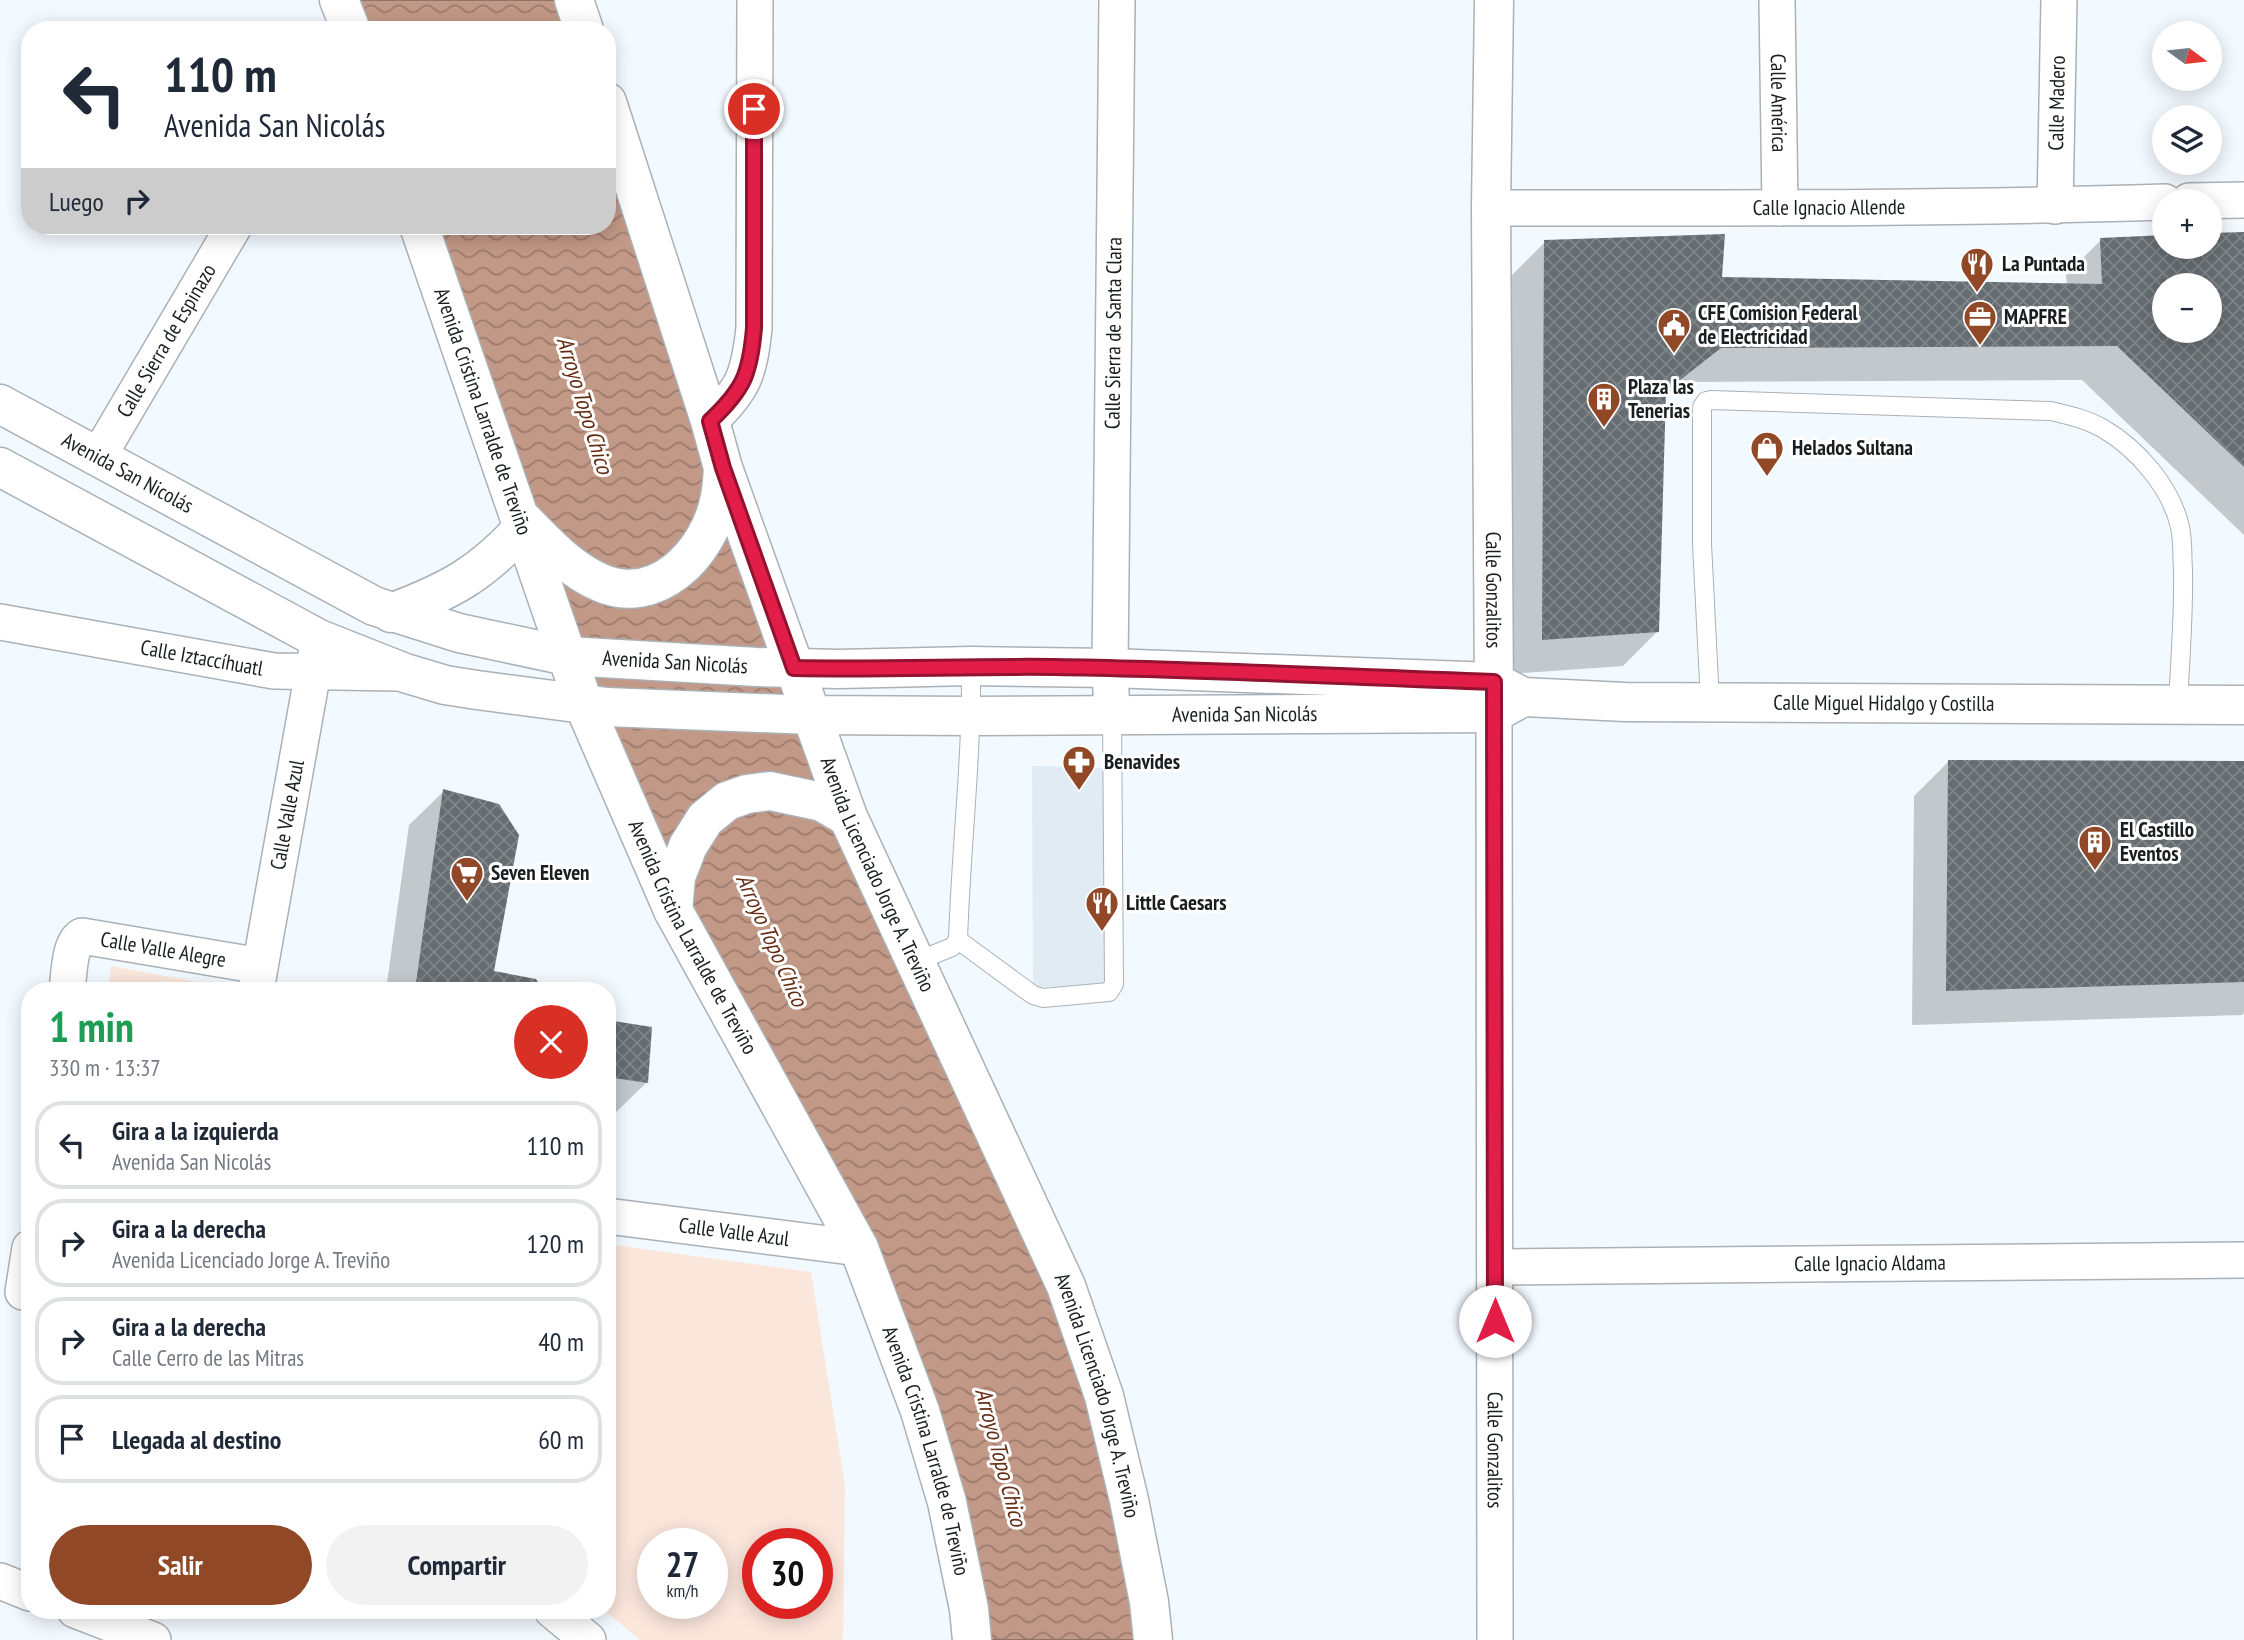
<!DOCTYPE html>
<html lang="es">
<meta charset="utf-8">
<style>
:root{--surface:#fff;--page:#f2f2f3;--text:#1f2937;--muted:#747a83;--line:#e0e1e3;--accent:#904827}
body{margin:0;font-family:"PT Sans Narrow",sans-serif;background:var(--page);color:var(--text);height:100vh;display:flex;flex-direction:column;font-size:26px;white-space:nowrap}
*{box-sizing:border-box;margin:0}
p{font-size:23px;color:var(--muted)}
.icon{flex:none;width:38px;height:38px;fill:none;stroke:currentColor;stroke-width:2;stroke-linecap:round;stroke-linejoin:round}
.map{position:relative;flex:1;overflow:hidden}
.drawer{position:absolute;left:21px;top:982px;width:595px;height:637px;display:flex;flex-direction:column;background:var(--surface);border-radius:28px;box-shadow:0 4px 18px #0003}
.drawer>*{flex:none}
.guide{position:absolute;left:21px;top:21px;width:595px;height:214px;border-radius:28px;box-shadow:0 4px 18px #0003;background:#fff;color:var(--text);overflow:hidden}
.needle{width:46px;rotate:105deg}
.controls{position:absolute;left:2152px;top:21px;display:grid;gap:14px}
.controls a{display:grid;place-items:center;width:70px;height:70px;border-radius:50%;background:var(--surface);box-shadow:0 4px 18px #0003;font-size:35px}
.speed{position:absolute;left:637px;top:1528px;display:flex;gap:14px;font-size:35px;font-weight:700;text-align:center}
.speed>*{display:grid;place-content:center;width:91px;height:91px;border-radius:50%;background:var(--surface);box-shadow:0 4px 18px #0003;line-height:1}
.speed small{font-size:18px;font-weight:400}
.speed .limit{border:10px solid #d22;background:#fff;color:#111}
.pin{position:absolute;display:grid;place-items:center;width:60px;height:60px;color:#fff;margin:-30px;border:4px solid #fff;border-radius:50%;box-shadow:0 2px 7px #0007}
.me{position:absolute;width:77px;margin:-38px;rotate:0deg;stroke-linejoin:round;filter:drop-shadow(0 0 5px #0008)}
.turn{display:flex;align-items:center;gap:24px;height:147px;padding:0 28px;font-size:32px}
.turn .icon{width:91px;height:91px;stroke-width:2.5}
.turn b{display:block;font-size:49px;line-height:60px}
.then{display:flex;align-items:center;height:66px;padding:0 28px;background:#0003;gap:14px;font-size:26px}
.round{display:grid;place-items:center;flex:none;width:74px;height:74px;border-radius:37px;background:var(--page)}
.overview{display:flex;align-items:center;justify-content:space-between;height:119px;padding:0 28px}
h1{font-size:42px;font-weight:600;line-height:52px;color:#1e9e55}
.button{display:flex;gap:14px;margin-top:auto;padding:14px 28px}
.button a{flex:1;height:80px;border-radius:42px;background:var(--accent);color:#fff;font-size:28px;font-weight:600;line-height:80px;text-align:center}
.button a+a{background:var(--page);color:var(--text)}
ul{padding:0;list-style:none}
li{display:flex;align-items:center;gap:21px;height:88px;margin:0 14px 10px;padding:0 14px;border:4px solid var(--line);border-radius:28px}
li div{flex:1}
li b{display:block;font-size:26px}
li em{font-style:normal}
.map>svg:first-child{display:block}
.built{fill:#e0ebf4}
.park{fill:#fbe6dc;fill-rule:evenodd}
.water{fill:url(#water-waves);stroke:#907367;stroke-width:2}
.shadow{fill:#0003;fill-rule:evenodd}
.building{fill:url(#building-cross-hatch);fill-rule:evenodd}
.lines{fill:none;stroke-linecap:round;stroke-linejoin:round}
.service-casing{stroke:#aab1b7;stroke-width:20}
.minor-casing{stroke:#aab1b7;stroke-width:38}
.tertiary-casing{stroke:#aab1b7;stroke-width:41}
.secondary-casing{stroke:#aab1b7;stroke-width:41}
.service{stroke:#fff;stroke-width:18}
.minor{stroke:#fff;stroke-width:35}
.tertiary{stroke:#fff;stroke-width:38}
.secondary{stroke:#fff;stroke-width:38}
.route-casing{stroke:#92132f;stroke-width:18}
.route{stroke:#e11d48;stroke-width:12}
.labels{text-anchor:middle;stroke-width:6;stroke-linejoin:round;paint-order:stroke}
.street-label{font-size:21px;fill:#1b1e20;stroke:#fff}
.poi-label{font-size:21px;font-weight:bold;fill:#1b1e20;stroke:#fff;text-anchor:start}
.water-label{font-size:23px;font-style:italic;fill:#642d13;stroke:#fff}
</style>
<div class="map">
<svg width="2244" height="1640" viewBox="0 0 2244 1640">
<defs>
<pattern id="water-waves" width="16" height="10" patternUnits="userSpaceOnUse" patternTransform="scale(1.75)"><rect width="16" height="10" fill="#c29886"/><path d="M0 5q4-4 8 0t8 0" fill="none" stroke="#9d7b6d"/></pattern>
<pattern id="building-cross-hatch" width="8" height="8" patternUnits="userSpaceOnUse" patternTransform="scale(1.75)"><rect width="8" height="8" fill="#666d72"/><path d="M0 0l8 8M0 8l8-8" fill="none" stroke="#808588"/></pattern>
</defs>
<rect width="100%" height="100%" fill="#f3faff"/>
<!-- built -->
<polygon class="built" points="1032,766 1112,768 1111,986 1033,987"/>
<!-- park -->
<g class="park">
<polygon points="111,966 241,990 108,990"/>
<path d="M607 1244 811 1272 845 1486 843 1640H640L604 1610H607ZM653 1544H712V1603H653ZM758 1544H817V1603H758Z"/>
</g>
<!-- water -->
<g class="water">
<polygon points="339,0 574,0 584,30 351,30"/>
<polygon points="607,102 795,668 1066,1286 1153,1640 972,1640 920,1411 673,910 520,517 419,226 607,226"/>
</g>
<!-- shadow -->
<g class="shadow">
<path d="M2244 235V535L2082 380 1684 382 1664 398 1657 632 1623 666 1508 674 1510 277 1545 242 1720 279 2067 285 2066 275 2101 240 2165 247H2210ZM2165 285H2210V331H2165Z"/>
<polygon points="1949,761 2244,763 2244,1013 2242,1015 1912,1025 1914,796"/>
<polygon points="444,791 492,972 535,980 541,990 386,990 409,825"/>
<polygon points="607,1022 646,1083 611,1117 607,1117"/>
</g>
<!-- building -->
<g class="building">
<path d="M2244 232V467L2117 346 1721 348 1666 391 1659 632 1542 640 1544 240 1725 234 1722 277 2102 284 2100 238 2165 235V247H2210V233ZM2165 285H2210V331H2165Z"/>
<polygon points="1948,760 2244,761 2244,982 1946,991"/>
<polygon points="443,789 499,804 519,835 494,971 536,979 543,990 415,990"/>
<polygon points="607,1020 652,1027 648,1083 607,1077"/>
</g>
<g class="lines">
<defs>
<g id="service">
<path d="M1710 702 1702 544V407L1706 401 1711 400 2051 411C2068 415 2086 419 2102 428 2137 448 2171 487 2180 527 2183 541 2182 556 2183 570 2184 615 2180 660 2178 705"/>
<polyline points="958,940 1033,995 1043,998 1109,992 1114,984 1112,715"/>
<path d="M915 962 952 947 958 940C961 848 972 757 971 666"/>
</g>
<g id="minor">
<path id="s1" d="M1777 0 1780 208"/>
<polyline points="2189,201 2244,200"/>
<path id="s2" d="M2055 206 2059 0"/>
<path id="s3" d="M1491 208C1716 208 1940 209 2165 202"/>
<path d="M710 421C744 389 749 374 754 328L755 0"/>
<path id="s4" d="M98 457 234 226"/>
<path id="s5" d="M0 622 274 671 398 673"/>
<path id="s6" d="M1494 713 1495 1640"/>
<path id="s7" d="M1112 715 1110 668 1117 0"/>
<path id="s8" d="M67 990C69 976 69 943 82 936L260 966"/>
<path id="s9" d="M256 990 317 649"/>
<path id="s10" d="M607 1216 859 1248"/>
<path id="s11" d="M1496 1267 2244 1260"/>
<polyline points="23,1292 30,1248"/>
<polyline points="0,1581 30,1593"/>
<polyline points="75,1610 153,1640"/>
<polyline points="552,1610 588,1640"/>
</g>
<g id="tertiary">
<path id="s12" d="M1494 0 1491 208 1494 707"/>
<path id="s13" d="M0 404 374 606 459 633 567 656 757 667 839 669 971 666 1110 668 1494 682 1523 697 1625 702 2244 705"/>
<path id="s14" d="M0 467 319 639 405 673 445 685 477 690 607 707 811 715 972 716 1494 713 1523 697"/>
</g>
<g id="secondary">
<polyline points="339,0 351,30"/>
<polyline points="574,0 584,30"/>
<path id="s15" d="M607 102 710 421 723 468 848 817 1066 1286 1104 1396 1129 1500 1149 1602 1153 1640"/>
<path id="s16" d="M419 226 584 705 673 910 859 1248 920 1411 947 1502 969 1609 972 1640"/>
<path d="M524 521C547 544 568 568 599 582 656 608 708 554 719 501 722 490 722 479 723 469"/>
<path d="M391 613C450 591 481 574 523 528"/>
<polyline points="673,910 676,877 688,846 705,819 727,801 747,794 770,791 822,802 848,817"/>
</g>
</defs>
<!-- service casing -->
<use href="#service" class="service-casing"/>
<!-- minor casing -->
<use href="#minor" class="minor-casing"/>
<!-- tertiary casing -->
<use href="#tertiary" class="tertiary-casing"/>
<!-- secondary casing -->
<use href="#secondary" class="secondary-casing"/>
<!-- service -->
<use href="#service" class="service"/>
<!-- minor -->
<use href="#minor" class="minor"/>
<!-- tertiary -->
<use href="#tertiary" class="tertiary"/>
<!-- secondary -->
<use href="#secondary" class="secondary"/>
</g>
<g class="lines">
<defs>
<path id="route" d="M754 109V328C750 374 744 389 710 421L723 468 794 668C881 670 968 666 1054 667 1201 669 1347 677 1494 682L1495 1321"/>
</defs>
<!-- route casing -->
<use href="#route" class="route-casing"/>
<!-- route -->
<use href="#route" class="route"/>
</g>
<!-- icons -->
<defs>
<symbol id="restaurant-pin" viewBox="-11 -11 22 30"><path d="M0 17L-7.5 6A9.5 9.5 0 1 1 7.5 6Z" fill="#904827" stroke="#fff"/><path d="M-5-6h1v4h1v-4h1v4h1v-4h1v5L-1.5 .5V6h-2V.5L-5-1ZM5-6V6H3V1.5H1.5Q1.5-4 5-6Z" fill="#fff"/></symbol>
<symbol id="office-pin" viewBox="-11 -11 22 30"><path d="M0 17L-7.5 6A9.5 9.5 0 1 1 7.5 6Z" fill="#904827" stroke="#fff"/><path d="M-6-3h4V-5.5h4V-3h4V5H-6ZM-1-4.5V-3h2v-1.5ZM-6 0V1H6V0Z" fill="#fff"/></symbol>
<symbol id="civic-pin" viewBox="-11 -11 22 30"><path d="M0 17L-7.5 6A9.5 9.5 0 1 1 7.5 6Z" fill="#904827" stroke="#fff"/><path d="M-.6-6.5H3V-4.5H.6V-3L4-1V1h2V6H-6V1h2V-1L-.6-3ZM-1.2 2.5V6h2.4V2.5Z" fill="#fff"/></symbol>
<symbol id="building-pin" viewBox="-11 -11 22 30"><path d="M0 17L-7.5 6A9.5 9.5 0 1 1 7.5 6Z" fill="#904827" stroke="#fff"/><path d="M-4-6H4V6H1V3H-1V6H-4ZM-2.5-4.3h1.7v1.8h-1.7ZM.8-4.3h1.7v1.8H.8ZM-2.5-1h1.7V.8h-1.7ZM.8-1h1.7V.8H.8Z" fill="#fff"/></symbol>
<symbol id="shop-pin" viewBox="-11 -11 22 30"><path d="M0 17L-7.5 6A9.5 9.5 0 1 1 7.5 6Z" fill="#904827" stroke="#fff"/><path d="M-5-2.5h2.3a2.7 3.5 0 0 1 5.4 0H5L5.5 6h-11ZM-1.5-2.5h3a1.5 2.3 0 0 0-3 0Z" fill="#fff"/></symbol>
<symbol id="pharmacy-pin" viewBox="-11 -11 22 30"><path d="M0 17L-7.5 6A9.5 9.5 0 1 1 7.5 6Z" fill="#904827" stroke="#fff"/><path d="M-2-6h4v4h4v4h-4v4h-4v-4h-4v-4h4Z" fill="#fff"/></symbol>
<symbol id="supermarket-pin" viewBox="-11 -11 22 30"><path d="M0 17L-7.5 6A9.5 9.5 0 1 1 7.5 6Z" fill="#904827" stroke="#fff"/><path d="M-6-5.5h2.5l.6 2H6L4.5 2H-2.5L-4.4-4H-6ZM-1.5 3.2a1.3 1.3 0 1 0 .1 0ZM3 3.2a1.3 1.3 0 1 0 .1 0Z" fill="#fff"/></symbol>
</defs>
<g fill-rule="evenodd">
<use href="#restaurant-pin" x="1958" y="245" width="38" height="52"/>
<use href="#office-pin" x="1961" y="298" width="38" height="52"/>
<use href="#civic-pin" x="1655" y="306" width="38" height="52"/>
<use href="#building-pin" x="1585" y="380" width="38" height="52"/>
<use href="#shop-pin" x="1748" y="429" width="38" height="52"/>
<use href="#pharmacy-pin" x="1060" y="743" width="38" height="52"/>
<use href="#building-pin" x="2076" y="823" width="38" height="52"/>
<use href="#supermarket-pin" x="448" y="854" width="38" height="52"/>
<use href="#restaurant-pin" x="1083" y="884" width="38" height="52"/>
</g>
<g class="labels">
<!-- street labels -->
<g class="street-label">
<text dy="7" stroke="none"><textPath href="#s2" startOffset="103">Calle Madero</textPath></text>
<text dy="7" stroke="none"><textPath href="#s1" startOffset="103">Calle América</textPath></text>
<text dy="7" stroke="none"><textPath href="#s3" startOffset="338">Calle Ignacio Allende</textPath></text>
<text dy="7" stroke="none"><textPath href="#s7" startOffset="382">Calle Sierra de Santa Clara</textPath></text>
<text dy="7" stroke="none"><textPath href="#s4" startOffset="135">Calle Sierra de Espinazo</textPath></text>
<text dy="7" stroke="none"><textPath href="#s16" startOffset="196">Avenida Cristina Larralde de Treviño</textPath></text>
<text dy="7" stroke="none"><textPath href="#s13" startOffset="145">Avenida San Nicolás</textPath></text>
<text dy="7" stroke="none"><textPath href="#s12" startOffset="590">Calle Gonzalitos</textPath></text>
<text dy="7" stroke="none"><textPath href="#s5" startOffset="205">Calle Iztaccíhuatl</textPath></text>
<text dy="7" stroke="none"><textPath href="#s13" startOffset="733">Avenida San Nicolás</textPath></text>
<text dy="7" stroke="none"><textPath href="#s13" startOffset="1946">Calle Miguel Hidalgo y Costilla</textPath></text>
<text dy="7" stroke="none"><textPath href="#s14" startOffset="1298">Avenida San Nicolás</textPath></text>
<text dy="7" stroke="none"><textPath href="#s9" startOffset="178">Calle Valle Azul</textPath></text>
<text dy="7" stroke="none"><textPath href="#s15" startOffset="819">Avenida Licenciado Jorge A. Treviño</textPath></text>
<text dy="7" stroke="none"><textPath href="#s16" startOffset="763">Avenida Cristina Larralde de Treviño</textPath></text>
<text dy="7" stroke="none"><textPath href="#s8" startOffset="140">Calle Valle Alegre</textPath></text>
<text dy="7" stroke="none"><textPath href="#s10" startOffset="128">Calle Valle Azul</textPath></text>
<text dy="7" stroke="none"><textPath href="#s11" startOffset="374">Calle Ignacio Aldama</textPath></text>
<text dy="7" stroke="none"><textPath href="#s15" startOffset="1386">Avenida Licenciado Jorge A. Treviño</textPath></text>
<text dy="7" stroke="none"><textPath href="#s6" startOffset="737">Calle Gonzalitos</textPath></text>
<text dy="7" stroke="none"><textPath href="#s16" startOffset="1330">Avenida Cristina Larralde de Treviño</textPath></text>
</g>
<!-- poi labels -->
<g class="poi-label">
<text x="2002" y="271">La Puntada</text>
<text x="1698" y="320">CFE Comision Federal<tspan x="1698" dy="24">de Electricidad</tspan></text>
<text x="2004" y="324">MAPFRE</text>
<text x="1628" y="394">Plaza las<tspan x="1628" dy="24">Tenerias</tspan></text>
<text x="1792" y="455">Helados Sultana</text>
<text x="1104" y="769">Benavides</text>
<text x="2120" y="837">El Castillo<tspan x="2120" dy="24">Eventos</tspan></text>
<text x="491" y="880">Seven Eleven</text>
<text x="1126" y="910">Little Caesars</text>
</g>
<!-- water labels -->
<g class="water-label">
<text transform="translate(585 405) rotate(73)" y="8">Arroyo Topo Chico</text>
<text transform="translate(772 940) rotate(66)" y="8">Arroyo Topo Chico</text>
<text transform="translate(1001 1457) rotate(75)" y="8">Arroyo Topo Chico</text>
</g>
</g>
</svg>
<div class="controls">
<a><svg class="needle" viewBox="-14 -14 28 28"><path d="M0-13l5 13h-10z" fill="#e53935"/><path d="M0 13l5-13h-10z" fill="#747a83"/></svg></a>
<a><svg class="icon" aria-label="layers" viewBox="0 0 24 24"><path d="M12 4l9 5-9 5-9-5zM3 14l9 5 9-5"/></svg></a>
<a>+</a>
<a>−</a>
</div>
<div class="speed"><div>27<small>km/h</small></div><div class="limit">30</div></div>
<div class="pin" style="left:754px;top:109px;background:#d93025"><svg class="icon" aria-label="arrive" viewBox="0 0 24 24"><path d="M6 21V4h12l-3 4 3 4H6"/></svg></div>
<svg class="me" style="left:1495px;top:1321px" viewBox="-20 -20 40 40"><circle r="19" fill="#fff"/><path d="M0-13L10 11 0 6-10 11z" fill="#e11d48"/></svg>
<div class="guide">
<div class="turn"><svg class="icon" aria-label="left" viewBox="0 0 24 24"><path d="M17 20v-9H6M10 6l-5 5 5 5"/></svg><div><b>110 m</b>Avenida San Nicolás</div></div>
<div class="then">Luego<svg class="icon" aria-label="right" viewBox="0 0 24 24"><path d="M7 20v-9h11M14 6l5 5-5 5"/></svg></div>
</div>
<section class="drawer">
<div class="overview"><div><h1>1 min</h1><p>330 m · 13:37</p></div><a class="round" style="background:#d93025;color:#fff"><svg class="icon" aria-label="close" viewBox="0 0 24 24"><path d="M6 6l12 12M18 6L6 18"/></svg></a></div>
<ul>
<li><svg class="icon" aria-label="left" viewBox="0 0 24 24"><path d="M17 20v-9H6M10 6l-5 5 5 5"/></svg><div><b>Gira a la izquierda</b><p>Avenida San Nicolás</p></div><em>110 m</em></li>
<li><svg class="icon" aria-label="right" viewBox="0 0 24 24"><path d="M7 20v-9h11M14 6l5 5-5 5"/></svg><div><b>Gira a la derecha</b><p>Avenida Licenciado Jorge A. Treviño</p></div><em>120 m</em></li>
<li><svg class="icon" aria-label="right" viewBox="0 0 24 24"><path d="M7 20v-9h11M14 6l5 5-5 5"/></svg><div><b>Gira a la derecha</b><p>Calle Cerro de las Mitras</p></div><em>40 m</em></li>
<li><svg class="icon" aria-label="arrive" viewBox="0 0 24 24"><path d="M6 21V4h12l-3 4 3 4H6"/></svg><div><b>Llegada al destino</b></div><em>60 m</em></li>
</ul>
<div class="button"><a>Salir</a><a>Compartir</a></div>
</section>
</div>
